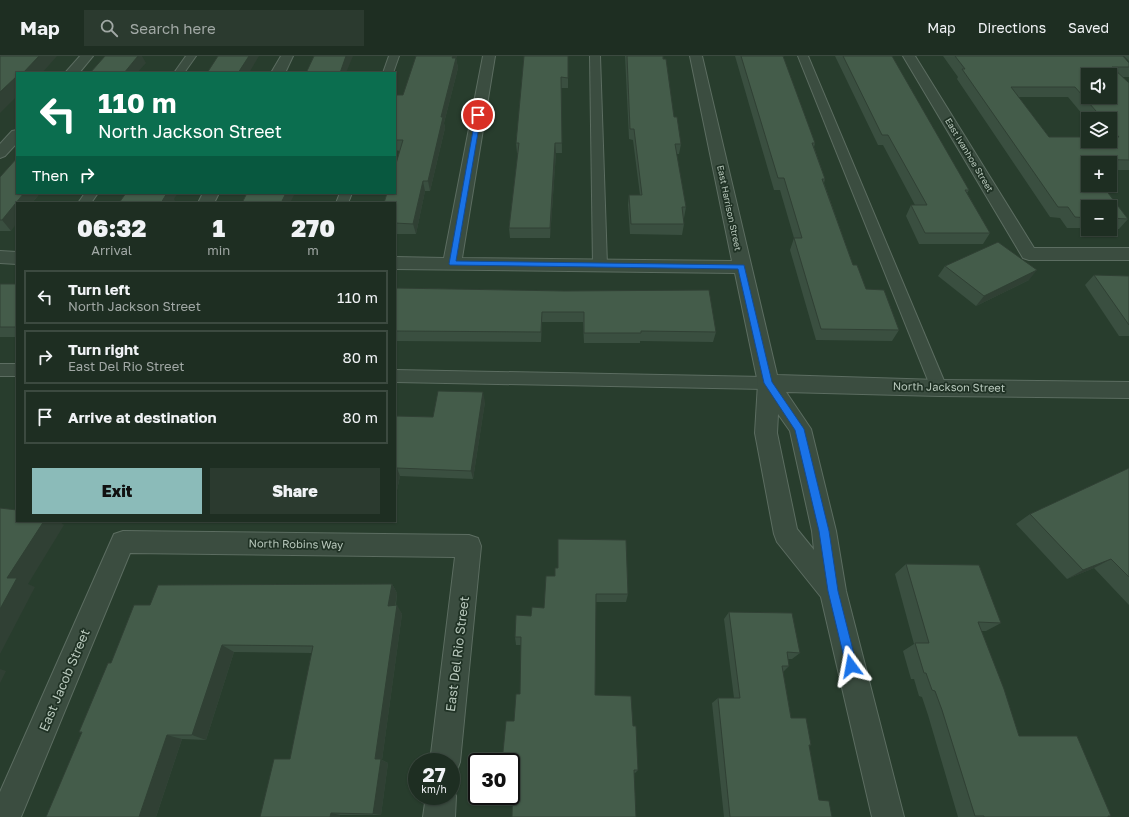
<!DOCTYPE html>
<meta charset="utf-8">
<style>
:root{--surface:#1e2e22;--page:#2b3a2f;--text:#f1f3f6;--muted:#a1a8a5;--line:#3c4a40;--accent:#8bbbb9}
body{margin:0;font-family:"Golos Text",sans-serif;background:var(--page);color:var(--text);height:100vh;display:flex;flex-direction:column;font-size:15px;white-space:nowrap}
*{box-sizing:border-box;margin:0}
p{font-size:13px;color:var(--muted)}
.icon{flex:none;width:22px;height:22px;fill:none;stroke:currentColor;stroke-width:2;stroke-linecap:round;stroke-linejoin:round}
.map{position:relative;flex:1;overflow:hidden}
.sheet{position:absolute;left:16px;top:146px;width:380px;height:320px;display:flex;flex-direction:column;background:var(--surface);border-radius:0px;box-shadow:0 1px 3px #0004,0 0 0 1px var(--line)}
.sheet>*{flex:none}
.banner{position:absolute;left:16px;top:16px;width:380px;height:122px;border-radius:0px;box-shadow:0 1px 3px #0004,0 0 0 1px var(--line);background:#0b6e4f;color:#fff;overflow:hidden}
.fabs{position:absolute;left:1081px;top:12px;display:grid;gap:8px}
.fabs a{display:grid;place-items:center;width:36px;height:36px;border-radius:0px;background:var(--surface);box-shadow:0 1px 3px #0004,0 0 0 1px var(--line);font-size:20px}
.speed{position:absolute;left:408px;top:697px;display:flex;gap:8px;font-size:20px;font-weight:700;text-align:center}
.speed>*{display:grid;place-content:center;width:52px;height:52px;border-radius:50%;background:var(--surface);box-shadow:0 1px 3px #0004,0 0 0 1px var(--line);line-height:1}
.speed small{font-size:10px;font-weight:400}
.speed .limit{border:2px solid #111;border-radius:6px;background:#fff;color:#111}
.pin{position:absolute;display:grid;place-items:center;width:34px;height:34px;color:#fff;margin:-17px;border:2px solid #fff;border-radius:50%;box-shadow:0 1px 4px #0007}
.me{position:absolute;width:44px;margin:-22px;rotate:347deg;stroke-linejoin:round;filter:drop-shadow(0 0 3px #0008)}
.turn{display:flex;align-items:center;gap:14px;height:84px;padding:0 16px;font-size:18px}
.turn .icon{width:52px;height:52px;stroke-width:2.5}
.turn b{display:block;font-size:28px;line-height:34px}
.then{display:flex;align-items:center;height:38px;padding:0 16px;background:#0003;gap:8px;font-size:15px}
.eta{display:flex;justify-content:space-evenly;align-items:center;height:68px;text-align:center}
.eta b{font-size:24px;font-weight:800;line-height:28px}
.cta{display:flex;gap:8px;margin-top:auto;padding:8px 16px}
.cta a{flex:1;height:46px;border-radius:0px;background:var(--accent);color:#111;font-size:16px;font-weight:800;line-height:46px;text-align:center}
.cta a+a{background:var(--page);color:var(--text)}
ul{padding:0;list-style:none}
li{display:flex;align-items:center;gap:12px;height:54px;margin:0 8px 6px;padding:0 8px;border:2px solid var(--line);border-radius:0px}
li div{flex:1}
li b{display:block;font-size:15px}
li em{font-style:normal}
header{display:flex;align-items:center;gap:24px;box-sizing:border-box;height:56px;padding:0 20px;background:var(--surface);border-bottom:1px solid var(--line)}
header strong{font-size:19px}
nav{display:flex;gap:22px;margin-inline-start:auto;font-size:14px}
.search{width:280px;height:36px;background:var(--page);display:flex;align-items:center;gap:10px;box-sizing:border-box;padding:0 14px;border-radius:0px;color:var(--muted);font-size:15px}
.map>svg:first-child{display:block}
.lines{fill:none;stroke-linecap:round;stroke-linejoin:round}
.lane-casing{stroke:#5c6d61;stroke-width:2}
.street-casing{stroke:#5c6d61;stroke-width:2}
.lane{fill:#3b4d40;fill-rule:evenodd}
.street{fill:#3b4d40;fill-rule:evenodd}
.wall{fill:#3a4f40;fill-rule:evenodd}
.shaded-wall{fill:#304034}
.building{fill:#445c4a;stroke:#304034;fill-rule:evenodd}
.route{fill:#1a73e8;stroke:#114b97}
.labels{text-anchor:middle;stroke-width:3.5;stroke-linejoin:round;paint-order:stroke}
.far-street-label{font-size:9px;fill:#b8c8bc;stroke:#203225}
.street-label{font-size:11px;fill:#b8c8bc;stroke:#203225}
.near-street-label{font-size:13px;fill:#b8c8bc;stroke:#203225}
</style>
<header>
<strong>Map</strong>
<div class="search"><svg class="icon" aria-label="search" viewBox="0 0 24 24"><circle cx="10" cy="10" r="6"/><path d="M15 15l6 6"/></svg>Search here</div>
<nav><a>Map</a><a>Directions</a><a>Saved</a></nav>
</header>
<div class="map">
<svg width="1129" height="761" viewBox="0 0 1129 761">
<rect width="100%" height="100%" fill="#283d2d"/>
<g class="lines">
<defs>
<g id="lane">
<polygon points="186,0 196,0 184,17 174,17"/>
<polygon points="389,0 399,0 393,17 383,17"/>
<polygon points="590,0 600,0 607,209 605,212 600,214 595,212 593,209"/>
<polygon points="798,0 808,0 947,332 945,336 939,338 933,336 931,332"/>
<polygon points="85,137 98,137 91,147 78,147"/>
<polygon points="340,137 352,137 348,147 336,147"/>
<rect x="0" y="308" width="17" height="12"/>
<polygon points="395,314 768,321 774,323 776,327 774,331 768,333 395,326"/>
</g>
<g id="street">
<polygon points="80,0 93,0 79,17 65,17"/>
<polygon points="281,0 293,0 285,17 271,17"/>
<path d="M483 0H495L462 202 732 205 690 0H702L777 319 939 324 1129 326V342L939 340 786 336 811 373 836 475 846 535 904 761H872L821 541 777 486 774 478 755 377 758 327 735 217 395 213V201L444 202ZM778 358 790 375 812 475 814 494 797 473 777 377Z"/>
<polygon points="903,0 915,0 1034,192 1129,192 1129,204 1029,204 1023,202"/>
<polygon points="17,74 17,87 5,100 0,102 0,88 12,75"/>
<polygon points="203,137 219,137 214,147 198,147"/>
<polygon points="0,195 17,196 17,208 0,207"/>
<polygon points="123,475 469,479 478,482 481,490 460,706 456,717 451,718 451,706 430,706 455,501 130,497 21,761 0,761 0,736 114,478"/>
<polygon points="451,729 456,740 455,761 423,761 426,740 451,740"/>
</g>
</defs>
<!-- lane casing -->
<use href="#lane" class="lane-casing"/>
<!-- street casing -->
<use href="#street" class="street-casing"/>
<!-- lane -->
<use href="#lane" class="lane"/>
<!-- street -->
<use href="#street" class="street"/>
</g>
<!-- wall -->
<g class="wall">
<polygon points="416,0 457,0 456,2 458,12 444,67 445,72 430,135 425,135 416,178 395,178 395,147 400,95 395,94 395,39 403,39"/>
<polygon points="568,0 568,32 561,32 562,97 556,97 550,182 510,182 509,172 518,97 517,97 516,87"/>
<polygon points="625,0 663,0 674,61 681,88 679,98 676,98 686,151 684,162 683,162 684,168 682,179 630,178 628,149 629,139 640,139 633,84 629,83"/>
<polygon points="735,0 783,0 815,87 814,91 825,123 824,127 853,209 866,233 899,274 892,285 816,284 790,194 794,182 780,134 774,134"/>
<polygon points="835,0 892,0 969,134 967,137 990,177 983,188 919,188 906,160 911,149 915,149 883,89 878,89"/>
<path d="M943 0H1123L1129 11V21H1122L1129 27V114H1110V107H1088V129L1128 163 1119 173H1110V151H1088V172H1067L1060 162 1050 161 957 23 958 21ZM1018 41H1068L1088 65V63H1110V85L1049 81Z"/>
<polygon points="1124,0 1129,0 1129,5"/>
<polygon points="0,121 17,137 40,137 32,147 17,147 11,175 0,175"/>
<polygon points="945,210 1029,224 976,250 938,220"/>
<polygon points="1094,219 1129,220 1129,280 1119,280 1085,229"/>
<rect x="0" y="228" width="17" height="53"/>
<polygon points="395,232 565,235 716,276 713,286 640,285 640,287 584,287 583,266 542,266 541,286 395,285"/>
<polygon points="485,346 473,423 400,420 396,439 395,439 395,360 433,361"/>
<polygon points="1129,412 1129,549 1094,512 1067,523 1016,468 1030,458"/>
<polygon points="906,508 1001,567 986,575 981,575 1019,680 1108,761 958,761 928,659 922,641 919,640 914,623 911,623 903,595 914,588 895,518"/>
<polygon points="555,520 628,538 626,546 596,546 595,639 633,670 638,714 635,717 511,714 514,665 520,638 521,589 516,589 515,581 531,560 544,552"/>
<polygon points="392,528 397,537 396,549 402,558 382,704 388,707 381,759 340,759 340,761 260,761 290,703 312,597 234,596 206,684 182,683 156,761 46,761 82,677 79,676 111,607 150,549"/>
<polygon points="729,556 800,597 792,603 788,603 789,610 783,616 791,662 811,689 809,690 819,744 832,761 724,761 712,647 718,642 734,642 724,563"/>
</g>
<!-- shaded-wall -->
<g class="shaded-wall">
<polygon points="39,0 57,0 42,17 23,17"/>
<polygon points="138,0 142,0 146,7 137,17 124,17"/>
<polygon points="249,0 259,0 249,17 238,17"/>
<polygon points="346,0 353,0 346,17 340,17"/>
<polygon points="453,0 457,0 453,12 452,2"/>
<polygon points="456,2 458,12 444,67 445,72 430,135 428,125 441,61"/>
<polygon points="17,20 17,40 0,57 0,36"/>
<polygon points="555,87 556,97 550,182 550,172"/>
<polygon points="423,125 425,135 416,178 413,168"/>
<polygon points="24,137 40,137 32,147 17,147 17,167 11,175 2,164"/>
<polygon points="167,137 178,137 174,143 175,145 174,147 161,147"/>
<polygon points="286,137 295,137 290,147 281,147"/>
<polygon points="1037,214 1029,224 976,250 984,240"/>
<polygon points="542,256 542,266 541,286 541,276"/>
<polygon points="483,336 485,346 473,423 471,415"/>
<polygon points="397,412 400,420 396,439 395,437 395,419"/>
<polygon points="44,465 59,465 64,469 28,528 35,531 0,598 0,553 7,522"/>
<polygon points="1111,503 1094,512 1067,523 1083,514"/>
<polygon points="392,528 397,537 394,558 388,550"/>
<polygon points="397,549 402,558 382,704 388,707 381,759 373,758 375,703"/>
<polygon points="222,589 234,596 206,684 192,679"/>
<polygon points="0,613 6,615 0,627"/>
<polygon points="167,679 182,683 156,761 139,761"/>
<polygon points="331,757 340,759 340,761 330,761"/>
</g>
<!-- building -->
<g class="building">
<polygon points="0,0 39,0 23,17 17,17 17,20 0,36"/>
<polygon points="105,0 138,0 124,17 90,17"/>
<polygon points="218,0 249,0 238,17 207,17"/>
<polygon points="314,0 346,0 340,17 306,17"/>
<polygon points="416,0 453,0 452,2 456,2 441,61 443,61 428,125 423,125 413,168 395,167 395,147 384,147 387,137 395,137 395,111 403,84 395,84 395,39 403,39"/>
<polygon points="524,0 568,0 568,22 561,21 562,87 555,87 550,172 509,172 519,87 516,87"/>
<polygon points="627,0 663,0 663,3 666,3 674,61 677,61 681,88 675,88 686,151 682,151 684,168 631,168 629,139 642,139 634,73 630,73"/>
<polygon points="741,0 783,0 815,87 812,87 825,123 822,123 853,209 857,209 866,233 884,234 899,274 821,273 794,182 802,182 784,122 778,122"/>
<polygon points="843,0 892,0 969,134 965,134 990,177 925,177 911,149 927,149 888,79 882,79"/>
<path d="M955 0H1123L1129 7V11H1112L1129 27V104L1083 103 1088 110V129H1102L1128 163 1110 162V151H1088V162L1075 161 1068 151H1058L962 13H965ZM1088 19H1110V41H1088ZM1011 31H1075L1103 63H1110V71L1119 81H1110V85H1088V81H1049Z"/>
<polygon points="17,102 17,137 24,137 2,164 0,164 0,121"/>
<polygon points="126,137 167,137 161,147 119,147"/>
<polygon points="247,137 286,137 281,147 242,147"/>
<polygon points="998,186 1037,214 984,240 945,210"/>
<polygon points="1094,219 1129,220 1129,269"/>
<rect x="0" y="228" width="17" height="43"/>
<polygon points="395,232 565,235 709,234 716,276 641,275 641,277 584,277 584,256 542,256 541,276 395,275"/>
<polygon points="438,335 483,336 471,415 397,412 395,419 395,360 433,361"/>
<polygon points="1129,412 1129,521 1111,503 1083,514 1030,458"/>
<polygon points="0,452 17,454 17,465 44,465 7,522 17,522 0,553"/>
<polygon points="558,483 626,484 628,538 596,538 595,639 631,640 633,670 636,670 638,714 634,714 636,761 512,761 513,711 511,711 511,706 502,706 506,665 514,665 516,638 520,638 521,581 515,581 516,559 531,560 532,551 544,552 546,520 555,520 555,512 558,512"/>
<polygon points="906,508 979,509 1001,567 978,566 1004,633 1019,680 1077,680 1111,760 1108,760 1108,761 984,761 984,760 975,760 942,654 935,635 932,634 926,617 924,617 915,587 929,587"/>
<polygon points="392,528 388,550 397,549 375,703 381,703 373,758 331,757 330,761 260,761 274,703 290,703 313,590 222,589 192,679 167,679 139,761 46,761 82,676 79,676 108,607 111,607 134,549 150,549 158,529"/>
<polygon points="729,556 792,557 800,597 787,596 789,610 782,610 791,662 806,662 811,689 809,689 819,744 829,745 832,761 730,761 718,642 740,642"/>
</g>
<!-- route -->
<polygon class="route" points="476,58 481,59 456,205 744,209 772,326 804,373 829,475 838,535 857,610 855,614 851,616 847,614 846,610 828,535 819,475 795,374 764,327 738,213 450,209 449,208"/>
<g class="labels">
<!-- far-street labels -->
<g class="far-street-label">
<text transform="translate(969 99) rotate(59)" y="3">East Ivanhoe Street</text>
<text transform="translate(729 152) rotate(78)" y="3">East Harrison Street</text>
</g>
<!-- street labels -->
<g class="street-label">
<text transform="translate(949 331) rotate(1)" y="4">North Jackson Street</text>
<text transform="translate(296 488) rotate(1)" y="4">North Robins Way</text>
</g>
<!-- near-street labels -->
<g class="near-street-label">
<text transform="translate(457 598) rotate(-83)" y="5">East Del Rio Street</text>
<text transform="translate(64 624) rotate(-67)" y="5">East Jacob Street</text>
</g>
</g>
</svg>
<div class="fabs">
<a><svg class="icon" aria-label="sound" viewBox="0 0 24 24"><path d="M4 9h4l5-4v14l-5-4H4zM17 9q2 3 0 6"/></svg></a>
<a><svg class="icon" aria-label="layers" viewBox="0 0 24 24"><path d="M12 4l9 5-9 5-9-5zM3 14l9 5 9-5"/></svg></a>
<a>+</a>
<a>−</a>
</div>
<div class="speed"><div>27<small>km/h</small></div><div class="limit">30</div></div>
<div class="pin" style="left:478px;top:59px;background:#d93025"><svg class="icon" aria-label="arrive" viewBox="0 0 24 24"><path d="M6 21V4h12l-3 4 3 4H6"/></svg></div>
<svg class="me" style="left:851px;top:610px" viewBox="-20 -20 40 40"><path d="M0-17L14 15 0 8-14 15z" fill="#1a73e8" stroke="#fff" stroke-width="4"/></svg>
<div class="banner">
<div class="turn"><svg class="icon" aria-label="left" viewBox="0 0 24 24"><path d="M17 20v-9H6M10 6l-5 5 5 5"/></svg><div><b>110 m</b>North Jackson Street</div></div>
<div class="then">Then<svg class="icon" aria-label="right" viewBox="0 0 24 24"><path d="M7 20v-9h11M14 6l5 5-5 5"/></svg></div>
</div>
<section class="sheet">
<div class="eta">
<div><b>06:32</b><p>Arrival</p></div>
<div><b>1</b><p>min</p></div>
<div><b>270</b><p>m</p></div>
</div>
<ul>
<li><svg class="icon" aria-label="left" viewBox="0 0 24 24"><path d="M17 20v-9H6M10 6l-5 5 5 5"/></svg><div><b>Turn left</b><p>North Jackson Street</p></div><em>110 m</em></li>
<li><svg class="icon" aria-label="right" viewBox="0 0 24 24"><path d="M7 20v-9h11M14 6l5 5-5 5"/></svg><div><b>Turn right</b><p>East Del Rio Street</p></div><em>80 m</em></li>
<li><svg class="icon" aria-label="arrive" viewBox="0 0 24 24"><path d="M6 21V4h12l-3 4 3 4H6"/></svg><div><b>Arrive at destination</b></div><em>80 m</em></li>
</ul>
<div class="cta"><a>Exit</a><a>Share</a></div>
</section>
</div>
